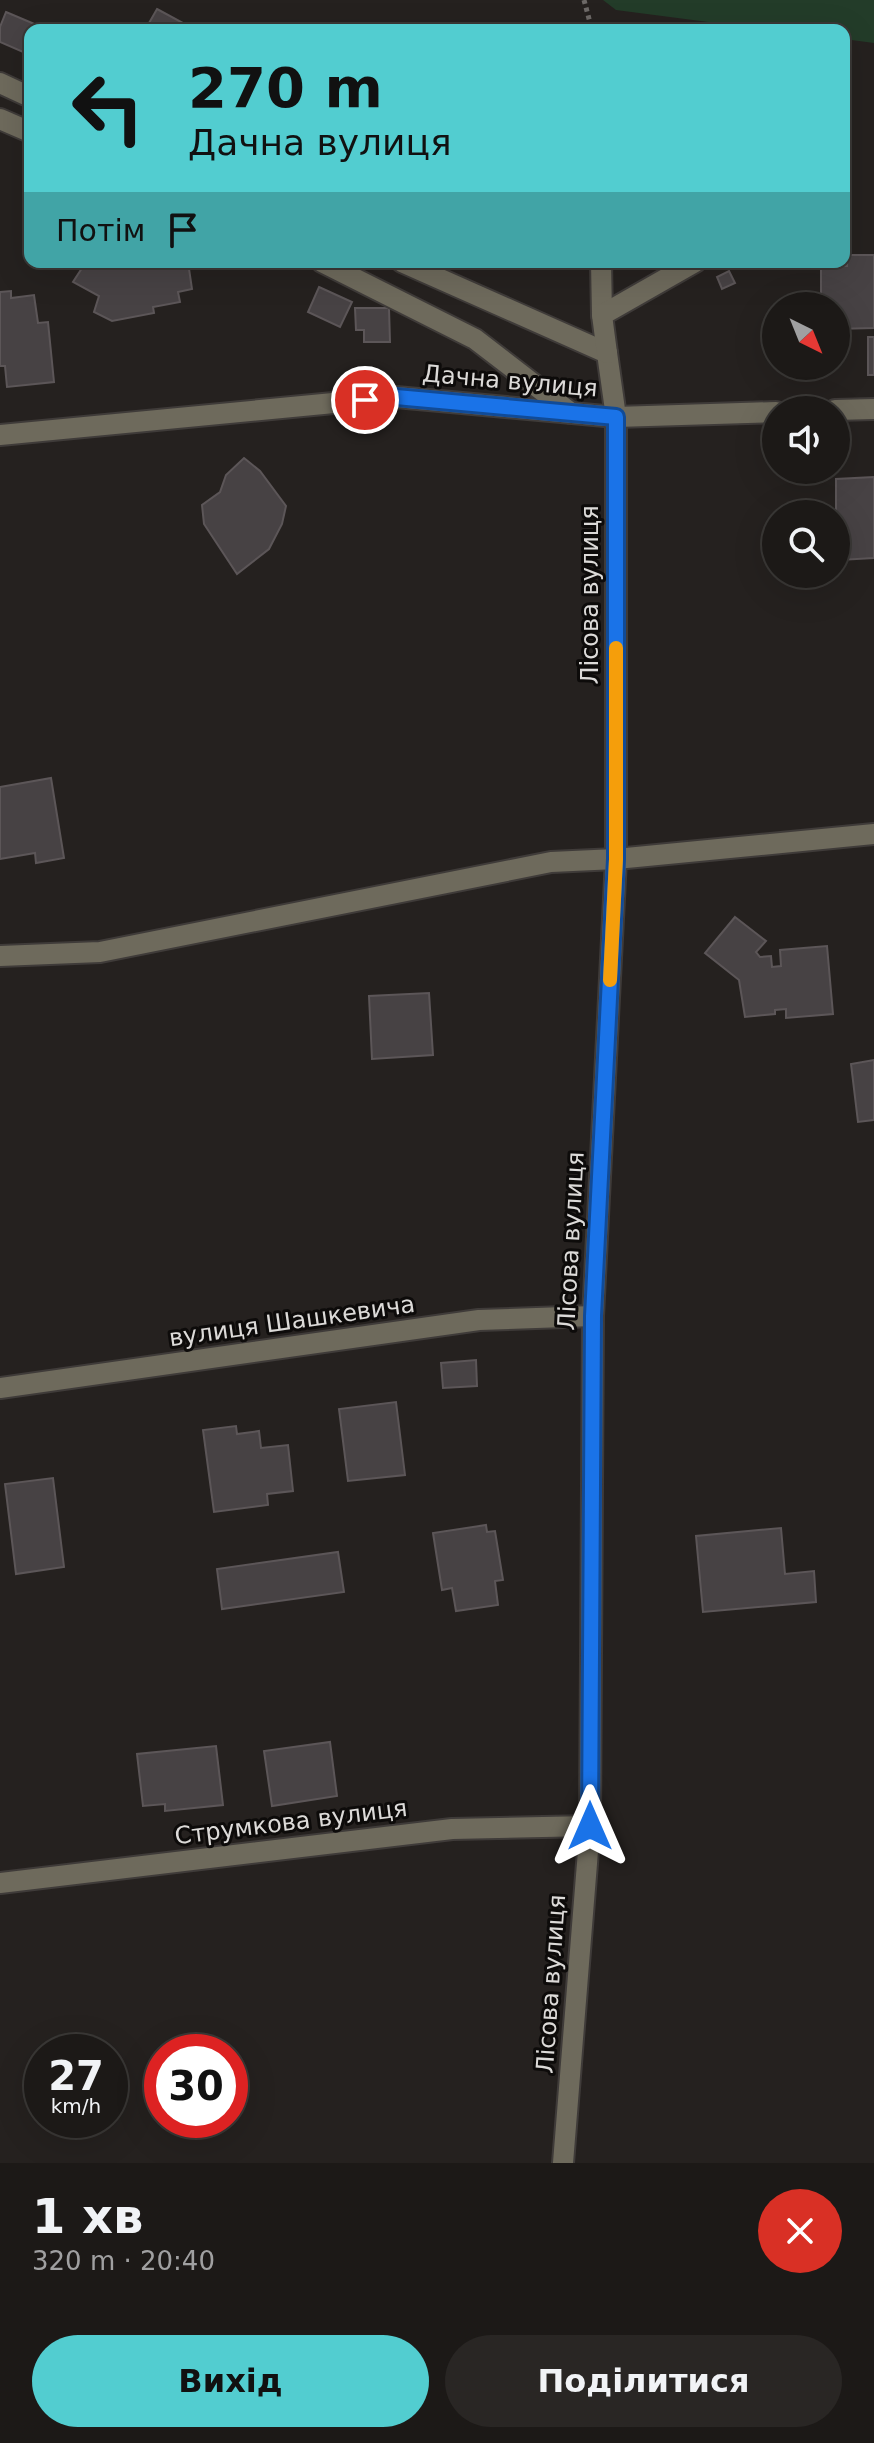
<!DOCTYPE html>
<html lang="uk">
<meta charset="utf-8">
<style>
:root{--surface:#1c1917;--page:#292624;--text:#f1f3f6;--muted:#a0a0a1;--line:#3a3836;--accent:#52cdd0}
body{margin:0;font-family:"DejaVu Sans",sans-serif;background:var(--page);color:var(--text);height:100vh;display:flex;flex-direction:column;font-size:30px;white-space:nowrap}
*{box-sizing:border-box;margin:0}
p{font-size:26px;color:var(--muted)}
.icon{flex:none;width:44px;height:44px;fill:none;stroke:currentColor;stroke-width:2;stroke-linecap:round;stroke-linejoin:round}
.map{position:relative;height:2163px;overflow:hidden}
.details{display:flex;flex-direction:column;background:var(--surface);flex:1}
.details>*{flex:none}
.top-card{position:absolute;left:24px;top:24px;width:826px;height:244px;border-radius:16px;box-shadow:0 8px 32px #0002,0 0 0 2px var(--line);background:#52cdd0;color:#111;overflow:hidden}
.needle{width:52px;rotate:137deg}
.fabs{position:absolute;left:762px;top:292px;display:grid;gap:16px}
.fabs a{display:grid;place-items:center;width:88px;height:88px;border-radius:50%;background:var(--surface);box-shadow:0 8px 32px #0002,0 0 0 2px var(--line);font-size:40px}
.speed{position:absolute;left:24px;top:2034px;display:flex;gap:16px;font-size:40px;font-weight:700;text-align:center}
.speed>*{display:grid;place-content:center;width:104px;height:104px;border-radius:50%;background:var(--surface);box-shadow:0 8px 32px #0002,0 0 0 2px var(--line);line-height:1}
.speed small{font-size:20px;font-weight:400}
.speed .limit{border:12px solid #d22;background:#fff;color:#111}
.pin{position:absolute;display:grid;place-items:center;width:68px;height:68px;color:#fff;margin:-34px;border:4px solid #fff;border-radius:50%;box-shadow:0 2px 8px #0007}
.me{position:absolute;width:88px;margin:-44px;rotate:0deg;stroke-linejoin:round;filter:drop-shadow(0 0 6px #0008)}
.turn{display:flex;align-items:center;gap:28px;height:168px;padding:0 32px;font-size:36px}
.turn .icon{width:104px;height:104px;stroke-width:2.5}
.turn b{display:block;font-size:56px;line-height:68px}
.then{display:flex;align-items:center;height:76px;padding:0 32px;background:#0003;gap:16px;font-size:30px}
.round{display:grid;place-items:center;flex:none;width:84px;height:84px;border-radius:42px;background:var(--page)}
.headline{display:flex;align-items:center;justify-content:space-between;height:136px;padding:0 32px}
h1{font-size:48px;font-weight:600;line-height:60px}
.action{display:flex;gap:16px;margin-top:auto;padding:16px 32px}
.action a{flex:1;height:92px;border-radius:48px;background:var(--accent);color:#111;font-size:32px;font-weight:600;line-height:92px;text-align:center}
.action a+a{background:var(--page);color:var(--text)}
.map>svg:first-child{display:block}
.green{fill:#233c29}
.building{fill:#474244;stroke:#5c5658;stroke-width:2}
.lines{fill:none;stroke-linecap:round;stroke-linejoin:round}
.minor-casing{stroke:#3f3b39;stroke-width:24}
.path{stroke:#6d6967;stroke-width:5;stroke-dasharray:4 4;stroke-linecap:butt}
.minor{stroke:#6e6a5c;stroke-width:20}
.route-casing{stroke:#114b97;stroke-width:20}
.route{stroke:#1a73e8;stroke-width:14}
.slow{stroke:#f59e0b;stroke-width:14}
.labels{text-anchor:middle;stroke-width:6;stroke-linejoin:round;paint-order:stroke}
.street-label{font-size:24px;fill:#dcdad8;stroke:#0d0b0a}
</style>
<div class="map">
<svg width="874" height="2163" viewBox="0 0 874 2163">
<rect width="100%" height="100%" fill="#25211f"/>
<!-- green -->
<polygon class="green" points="603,0 874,0 874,43 844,39 844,30 770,30 616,10"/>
<!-- building -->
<g class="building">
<polygon points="157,9 185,24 181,30 145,30"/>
<polygon points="6,12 44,28 30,30 30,55 0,42 0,27"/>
<polygon points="847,255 874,255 874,328 836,329 836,306 821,306 821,266 847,266"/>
<polygon points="86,262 188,262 192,289 178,292 180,302 153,307 154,313 112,321 94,312 99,296 73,282"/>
<polygon points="729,271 735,283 722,289 717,277"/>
<polygon points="319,287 352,302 340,327 308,312"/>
<polygon points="11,291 11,298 34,295 38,323 48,322 54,382 7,387 5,366 0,366 0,292"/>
<polygon points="355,308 389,308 390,342 364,342 364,330 356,330"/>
<rect x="868" y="337" width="6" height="38"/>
<polygon points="244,458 260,471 286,506 282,524 269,549 237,574 204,524 202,505 220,492 226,475"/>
<polygon points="874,477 874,558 840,560 839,536 836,536 836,479"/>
<polygon points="51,778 64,858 36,863 35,853 0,859 0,787"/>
<polygon points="735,917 766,941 756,952 760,957 771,956 772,967 781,966 780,950 827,946 833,1014 786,1018 786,1009 775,1010 775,1014 745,1017 739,980 705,953"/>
<polygon points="429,993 433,1055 372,1059 369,996"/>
<polygon points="874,1060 874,1120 858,1122 851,1064"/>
<polygon points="476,1360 477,1386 443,1388 441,1363"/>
<polygon points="396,1402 405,1475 348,1481 339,1409"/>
<polygon points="236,1426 237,1434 259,1431 261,1448 288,1445 293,1491 267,1494 268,1505 214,1512 203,1430"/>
<polygon points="53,1478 64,1567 16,1574 5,1484"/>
<polygon points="486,1525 487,1532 495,1531 503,1580 495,1581 498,1605 456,1611 452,1588 442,1590 433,1533"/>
<polygon points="781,1528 785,1574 814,1571 816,1602 703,1612 696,1536"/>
<polygon points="338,1552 344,1592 222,1609 217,1569"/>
<polygon points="330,1742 337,1796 272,1806 264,1751"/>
<polygon points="216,1746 223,1805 165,1811 165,1804 143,1806 137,1754"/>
</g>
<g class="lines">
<defs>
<g id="minor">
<polyline points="0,83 30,97"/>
<polyline points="0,119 30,132"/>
<polyline points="322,262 475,339 571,413"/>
<polyline points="402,262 607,353 616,417 616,859 593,1316 590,1826 563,2163"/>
<polyline points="601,262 602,315"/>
<polyline points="607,353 602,315 695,262"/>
<polyline points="835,410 874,409"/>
<polyline points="0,435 396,397 616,417 776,412"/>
<polyline points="0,956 100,952 551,862 616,859 874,834"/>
<polyline points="0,1388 479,1320 593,1316"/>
<polyline points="0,1883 452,1829 590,1826"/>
</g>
</defs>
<!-- minor casing -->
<use href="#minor" class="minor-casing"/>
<!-- path -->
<polyline class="path" points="584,0 592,30"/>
<!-- minor -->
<use href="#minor" class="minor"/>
</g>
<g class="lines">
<defs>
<polyline id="route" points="365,400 396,397 616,417 616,859 593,1316 590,1826"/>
</defs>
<!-- route casing -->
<use href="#route" class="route-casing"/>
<!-- route -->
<use href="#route" class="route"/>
<!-- slow -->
<polyline class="slow" points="610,980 616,859 616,648"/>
</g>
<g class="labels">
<!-- street labels -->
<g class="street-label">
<text transform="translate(510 381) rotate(5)" y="8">Дачна вулиця</text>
<text transform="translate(590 595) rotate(-90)" y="8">Лісова вулиця</text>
<text transform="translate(571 1241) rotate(-87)" y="8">Лісова вулиця</text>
<text transform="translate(292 1321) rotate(-8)" y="8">вулиця Шашкевича</text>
<text transform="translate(291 1822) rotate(-7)" y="8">Струмкова вулиця</text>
<text transform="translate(551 1984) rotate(-86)" y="8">Лісова вулиця</text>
</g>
</g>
</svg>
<div class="fabs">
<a><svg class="needle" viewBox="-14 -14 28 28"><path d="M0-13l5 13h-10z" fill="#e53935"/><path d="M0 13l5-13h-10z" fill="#a0a0a1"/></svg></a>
<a><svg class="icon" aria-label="sound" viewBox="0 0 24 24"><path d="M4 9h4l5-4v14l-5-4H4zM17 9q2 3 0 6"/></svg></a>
<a><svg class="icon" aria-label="search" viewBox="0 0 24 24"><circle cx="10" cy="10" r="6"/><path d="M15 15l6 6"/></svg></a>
</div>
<div class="speed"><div>27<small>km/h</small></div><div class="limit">30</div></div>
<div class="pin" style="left:365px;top:400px;background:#d93025"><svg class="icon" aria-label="arrive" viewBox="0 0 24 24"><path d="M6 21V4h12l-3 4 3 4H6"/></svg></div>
<svg class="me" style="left:590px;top:1826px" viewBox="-20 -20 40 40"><path d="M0-17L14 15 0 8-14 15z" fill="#1a73e8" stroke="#fff" stroke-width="4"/></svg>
<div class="top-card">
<div class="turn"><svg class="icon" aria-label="left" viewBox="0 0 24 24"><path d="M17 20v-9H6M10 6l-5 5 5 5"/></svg><div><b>270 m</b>Дачна вулиця</div></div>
<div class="then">Потім<svg class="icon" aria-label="arrive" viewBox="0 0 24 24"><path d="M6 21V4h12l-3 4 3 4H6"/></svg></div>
</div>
</div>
<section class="details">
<div class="headline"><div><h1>1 хв</h1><p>320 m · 20:40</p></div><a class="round" style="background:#d93025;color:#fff"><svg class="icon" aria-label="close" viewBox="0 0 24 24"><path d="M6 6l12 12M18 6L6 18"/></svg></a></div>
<div class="action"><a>Вихід</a><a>Поділитися</a></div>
</section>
